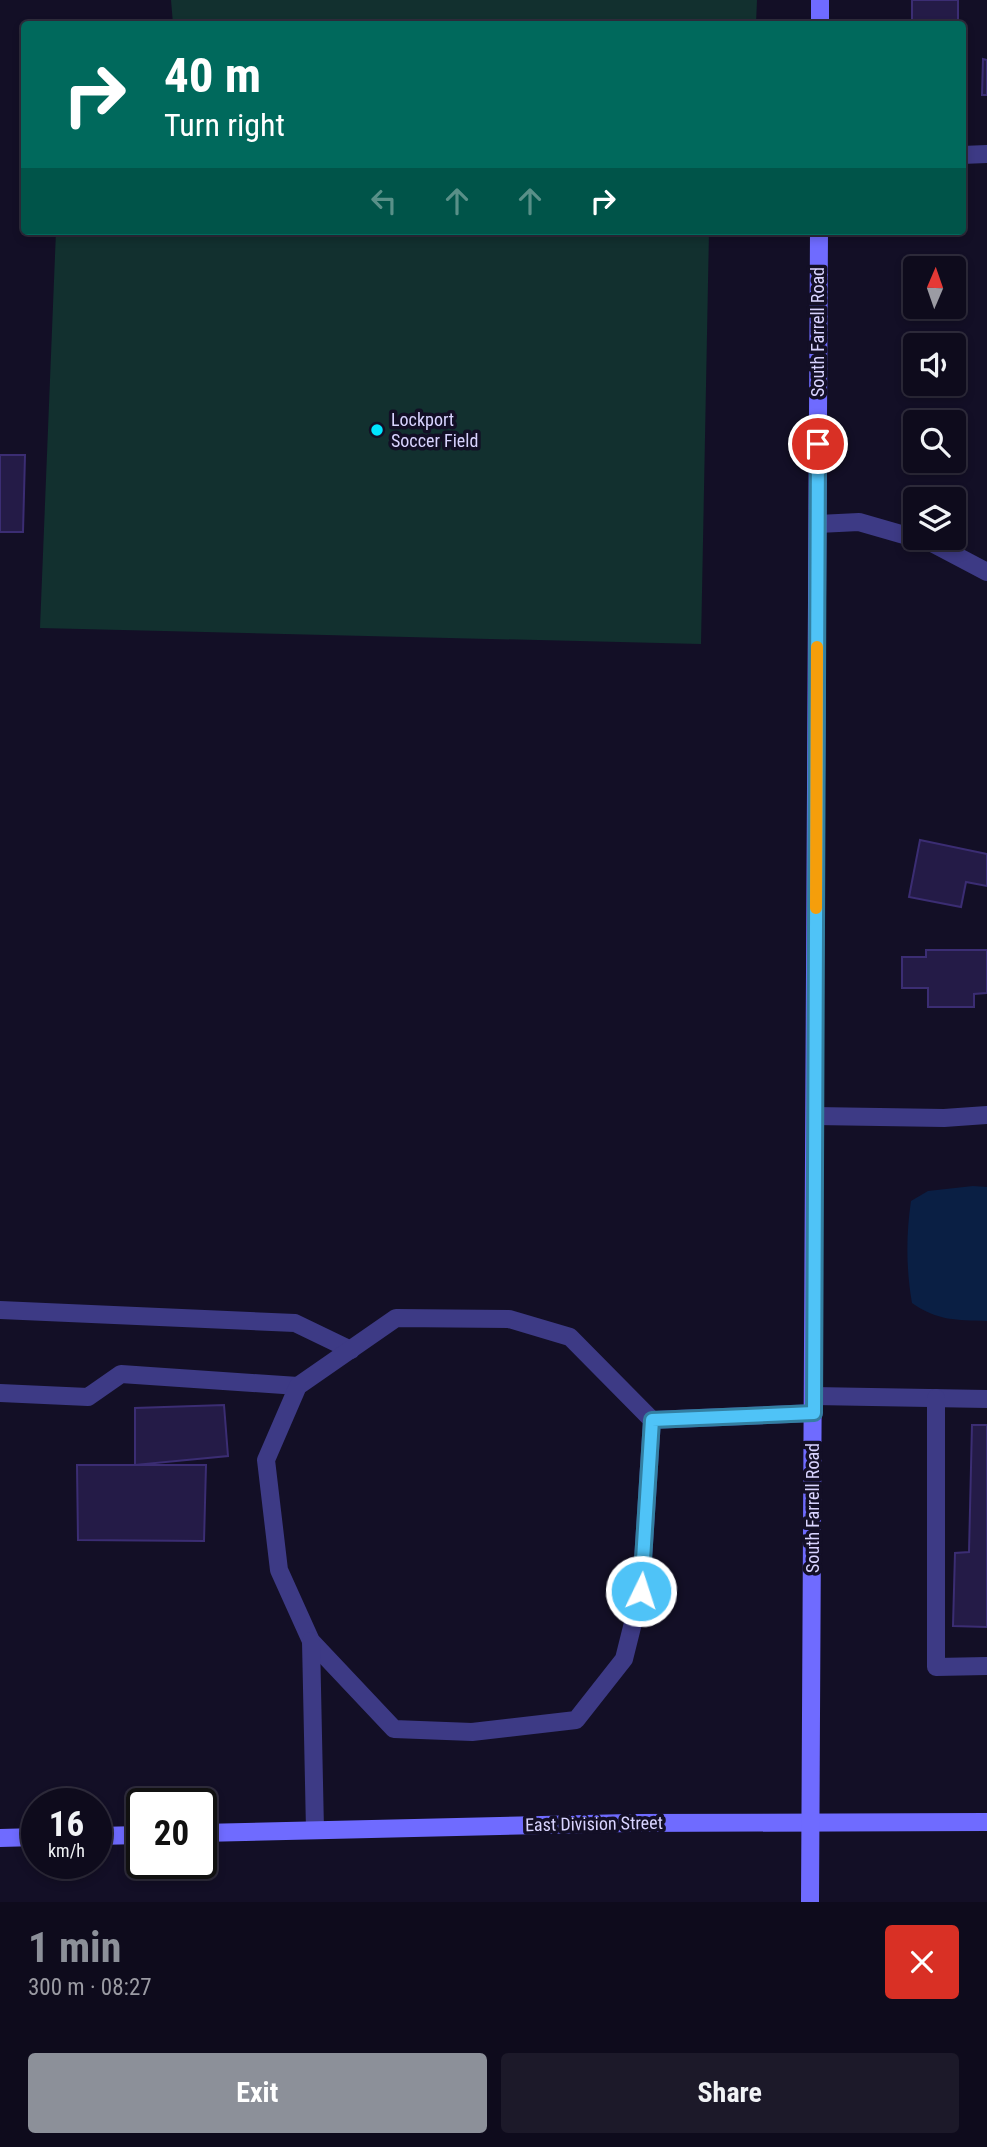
<!DOCTYPE html>
<meta charset="utf-8">
<style>
:root{--surface:#0e0b1c;--page:#1c1929;--text:#f1f3f6;--muted:#9b9ba3;--line:#2e2b3b;--accent:#8c9099}
body{margin:0;font-family:"Roboto Condensed",sans-serif;background:var(--page);color:var(--text);height:100vh;display:flex;flex-direction:column;font-size:26px;white-space:nowrap}
*{box-sizing:border-box;margin:0}
p{font-size:23px;color:var(--muted)}
.icon{flex:none;width:38px;height:38px;fill:none;stroke:currentColor;stroke-width:2;stroke-linecap:round;stroke-linejoin:round}
.map{position:relative;height:1902px;overflow:hidden}
.side{display:flex;flex-direction:column;background:var(--surface);flex:1}
.side>*{flex:none}
.banner{position:absolute;left:21px;top:21px;width:945px;height:214px;border-radius:7px;box-shadow:0 4px 10px #0003,0 0 0 2px var(--line);background:#00695c;color:#fff;overflow:hidden}
.needle{width:46px;rotate:2deg}
.fabs{position:absolute;left:903px;top:256px;display:grid;gap:14px}
.fabs a{display:grid;place-items:center;width:63px;height:63px;border-radius:7px;background:var(--surface);box-shadow:0 4px 10px #0003,0 0 0 2px var(--line);font-size:35px}
.speed{position:absolute;left:21px;top:1788px;display:flex;gap:14px;font-size:35px;font-weight:700;text-align:center}
.speed>*{display:grid;place-content:center;width:91px;height:91px;border-radius:50%;background:var(--surface);box-shadow:0 4px 10px #0003,0 0 0 2px var(--line);line-height:1}
.speed small{font-size:18px;font-weight:400}
.speed .limit{border:4px solid #111;border-radius:10px;background:#fff;color:#111}
.pin{position:absolute;display:grid;place-items:center;width:60px;height:60px;color:#fff;margin:-30px;border:4px solid #fff;border-radius:50%;box-shadow:0 2px 7px #0007}
.me{position:absolute;width:77px;margin:-38px;rotate:4deg;stroke-linejoin:round;filter:drop-shadow(0 0 5px #0008)}
.turn{display:flex;align-items:center;gap:24px;height:147px;padding:0 28px;font-size:32px}
.turn .icon{width:91px;height:91px;stroke-width:2.5}
.turn b{display:block;font-size:49px;line-height:60px}
.lanes{display:flex;align-items:center;height:66px;padding:0 28px;background:#0003;justify-content:center;gap:35px;direction:ltr}
.lanes .off{opacity:.35}
.round{display:grid;place-items:center;flex:none;width:74px;height:74px;border-radius:7px;background:var(--page)}
.head{display:flex;align-items:center;justify-content:space-between;height:119px;padding:0 28px}
h1{font-size:42px;font-weight:700;line-height:52px;color:var(--accent)}
.primary-button{display:flex;gap:14px;margin-top:auto;padding:14px 28px}
.primary-button a{flex:1;height:80px;border-radius:7px;background:var(--accent);color:#fff;font-size:28px;font-weight:700;line-height:80px;text-align:center}
.primary-button a+a{background:var(--page);color:var(--text)}
.map>svg:first-child{display:block}
.green{fill:#12302f}
.water{fill:#0a1f44}
.building{fill:#241b47;stroke:#3b2d73;stroke-width:2}
.lines{fill:none;stroke-linecap:round;stroke-linejoin:round}
.lane{stroke:#3d3a85;stroke-width:18}
.street{stroke:#3d3a85;stroke-width:18}
.secondary{stroke:#6f6bff;stroke-width:18}
.route-casing{stroke:#337fa1;stroke-width:18}
.route{stroke:#4fc3f7;stroke-width:12}
.slow{stroke:#f59e0b;stroke-width:12}
.poi-dot{fill:#00e5ff;stroke:#130f26;stroke-width:2.5}
.labels{text-anchor:middle;stroke-width:7;stroke-linejoin:round;paint-order:stroke}
.street-label{font-size:18px;fill:#d9d4ff;stroke:#130f26}
.poi-label{font-size:18px;fill:#d9d4ff;stroke:#130f26;text-anchor:start}
</style>
<div class="map">
<svg width="987" height="1902" viewBox="0 0 987 1902">
<rect width="100%" height="100%" fill="#130f26"/>
<!-- green -->
<g class="green">
<polygon points="171,0 757,0 756,24 173,24"/>
<polygon points="56,231 709,231 701,644 40,628"/>
</g>
<!-- water -->
<path class="water" d="M973 1186 987 1187V1321C956 1320 938 1321 912 1303 906 1269 906 1234 911 1201L928 1191Z"/>
<!-- building -->
<g class="building">
<rect x="912" y="0" width="46" height="24"/>
<polygon points="983,59 987,60 987,95 982,95"/>
<polygon points="0,455 25,455 23,532 0,532"/>
<polygon points="920,840 987,854 987,886 966,882 961,907 909,897"/>
<polygon points="926,950 987,950 987,993 974,994 974,1007 928,1007 928,988 902,988 902,957 926,957"/>
<polygon points="224,1405 228,1456 135,1465 135,1408"/>
<polygon points="972,1425 987,1425 987,1627 953,1626 955,1553 969,1552"/>
<polygon points="77,1465 206,1465 204,1541 78,1540"/>
</g>
<g class="lines">
<!-- lane -->
<g class="lane">
<polyline points="818,524 859,522 932,543 987,572"/>
<polyline points="0,1310 295,1323 351,1350"/>
<polyline points="0,1393 88,1397 121,1374 298,1386"/>
<polyline points="814,1396 987,1399"/>
<polyline points="936,1398 936,1667 987,1666"/>
<polyline points="652,1420 641,1591 624,1659 576,1720 472,1732 394,1729 311,1641 279,1570 266,1460 298,1386 396,1318 509,1319 570,1337 652,1420 814,1413"/>
<polyline points="311,1641 315,1830"/>
</g>
<!-- street -->
<g class="street">
<polyline points="962,155 987,154"/>
<polyline points="815,1116 944,1118 987,1115"/>
</g>
<!-- secondary -->
<g class="secondary">
<polyline points="820,24 820,0"/>
<polyline points="201,1833 630,1823 987,1822"/>
<polyline points="96,1836 142,1835"/>
<polyline points="0,1838 37,1837"/>
<polyline points="810,1902 819,231"/>
</g>
</g>
<g class="lines">
<defs>
<polyline id="route" points="641,1591 652,1420 814,1413 818,444"/>
</defs>
<!-- route casing -->
<use href="#route" class="route-casing"/>
<!-- route -->
<use href="#route" class="route"/>
<!-- slow -->
<polyline class="slow" points="816,908 817,647"/>
</g>
<!-- markers -->
<circle class="poi-dot" cx="377" cy="430" r="7"/>
<g class="labels">
<!-- street labels -->
<g class="street-label">
<text transform="translate(818 332) rotate(-90)" y="6">South Farrell Road</text>
<text transform="translate(813 1508) rotate(-90)" y="6">South Farrell Road</text>
<text transform="translate(594 1824) rotate(-1)" y="6">East Division Street</text>
</g>
<!-- poi labels -->
<g class="poi-label">
<text x="391" y="426">Lockport<tspan x="391" dy="21">Soccer Field</tspan></text>
</g>
</g>
</svg>
<div class="fabs">
<a><svg class="needle" viewBox="-14 -14 28 28"><path d="M0-13l5 13h-10z" fill="#e53935"/><path d="M0 13l5-13h-10z" fill="#9b9ba3"/></svg></a>
<a><svg class="icon" aria-label="sound" viewBox="0 0 24 24"><path d="M4 9h4l5-4v14l-5-4H4zM17 9q2 3 0 6"/></svg></a>
<a><svg class="icon" aria-label="search" viewBox="0 0 24 24"><circle cx="10" cy="10" r="6"/><path d="M15 15l6 6"/></svg></a>
<a><svg class="icon" aria-label="layers" viewBox="0 0 24 24"><path d="M12 4l9 5-9 5-9-5zM3 14l9 5 9-5"/></svg></a>
</div>
<div class="speed"><div>16<small>km/h</small></div><div class="limit">20</div></div>
<div class="pin" style="left:818px;top:444px;background:#d93025"><svg class="icon" aria-label="arrive" viewBox="0 0 24 24"><path d="M6 21V4h12l-3 4 3 4H6"/></svg></div>
<svg class="me" style="left:641px;top:1591px" viewBox="-20 -20 40 40"><circle r="17" fill="#4fc3f7" stroke="#fff" stroke-width="3"/><path d="M0-11L8 9 0 5-8 9z" fill="#fff"/></svg>
<div class="banner">
<div class="turn"><svg class="icon" aria-label="right" viewBox="0 0 24 24"><path d="M7 20v-9h11M14 6l5 5-5 5"/></svg><div><b>40 m</b>Turn right</div></div>
<div class="lanes"><svg class="icon off" aria-label="left" viewBox="0 0 24 24"><path d="M17 20v-9H6M10 6l-5 5 5 5"/></svg><svg class="icon off" aria-label="ahead" viewBox="0 0 24 24"><path d="M12 20V5M6 11l6-6 6 6"/></svg><svg class="icon off" aria-label="ahead" viewBox="0 0 24 24"><path d="M12 20V5M6 11l6-6 6 6"/></svg><svg class="icon" aria-label="right" viewBox="0 0 24 24"><path d="M7 20v-9h11M14 6l5 5-5 5"/></svg></div>
</div>
</div>
<section class="side">
<div class="head"><div><h1>1 min</h1><p>300 m · 08:27</p></div><a class="round" style="background:#d93025;color:#fff"><svg class="icon" aria-label="close" viewBox="0 0 24 24"><path d="M6 6l12 12M18 6L6 18"/></svg></a></div>
<div class="primary-button"><a>Exit</a><a>Share</a></div>
</section>
